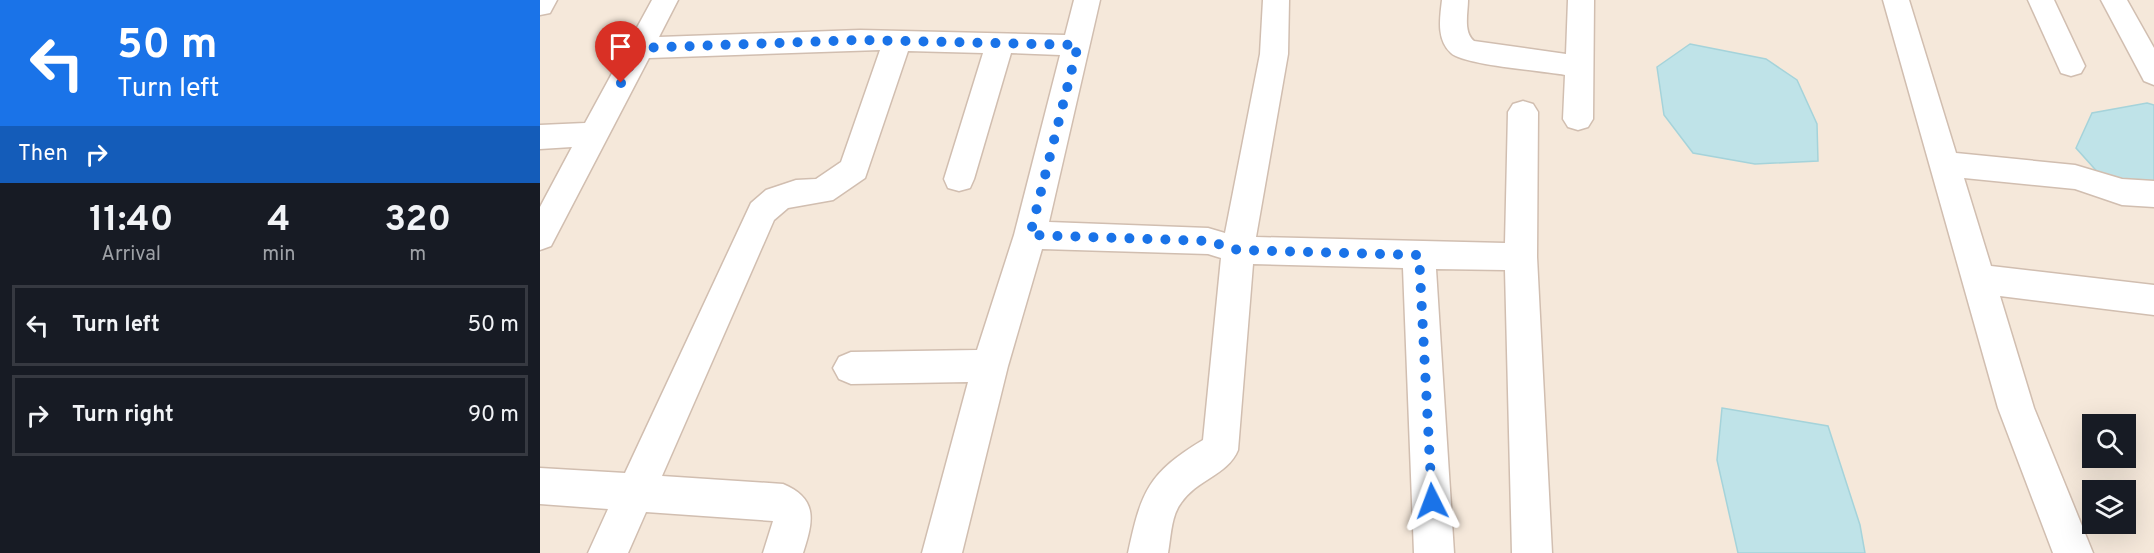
<!DOCTYPE html>
<style>
:root{--surface:#171b24;--page:#242831;--text:#f1f3f6;--muted:#9ea1a6;--line:#363941}
body{margin:0;font-family:Overpass,sans-serif;background:var(--page);color:var(--text);height:100vh;display:flex;flex-direction:column;font-size:22px;white-space:nowrap}
*{box-sizing:border-box;margin:0}
p{font-size:20px;color:var(--muted)}
.icon{flex:none;width:33px;height:33px;fill:none;stroke:currentColor;stroke-width:2;stroke-linecap:round;stroke-linejoin:round}
.map{position:relative;flex:1;overflow:hidden}
.sheet{display:flex;flex-direction:column;background:var(--surface);width:540px}
.sheet>*{flex:none}
.guide{background:#1a73e8;color:#fff;overflow:hidden}
.fabs{position:absolute;left:1542px;top:414px;display:grid;gap:12px}
.fabs a{display:grid;place-items:center;width:54px;height:54px;border-radius:0px;background:var(--surface);box-shadow:0 6px 24px #0002;font-size:30px}
.pin{position:absolute;display:grid;place-items:center;width:51px;height:51px;color:#fff;margin:-62px -26px;border-radius:50% 50% 50% 0;rotate:-45deg;box-shadow:0 0 6px #0007}
.pin .icon{rotate:45deg}
.me{position:absolute;width:66px;margin:-33px;rotate:357deg;stroke-linejoin:round;filter:drop-shadow(0 0 4px #0008)}
.turn{display:flex;align-items:center;gap:21px;height:126px;padding:0 18px;font-size:27px}
.turn .icon{width:78px;height:78px;stroke-width:2.5}
.turn b{display:block;font-size:42px;line-height:51px}
.then{display:flex;align-items:center;height:57px;padding:0 18px;background:#0003;gap:12px;font-size:22px}
.eta{display:flex;justify-content:space-evenly;align-items:center;height:102px;text-align:center}
.eta b{font-size:36px;font-weight:700;line-height:42px}
ul{padding:0;list-style:none}
li{display:flex;align-items:center;gap:18px;height:81px;margin:0 12px 9px;padding:0 6px;border:3px solid var(--line);border-radius:0px}
li div{flex:1}
li b{display:block;font-size:22px}
li em{font-style:normal}
main{display:flex;flex:1;min-height:0}
.map>svg:first-child{display:block}
.residential{fill:#f5e8da;fill-rule:evenodd}
.water{fill:#bfe3e8;stroke:#a5d3da;stroke-width:1.5}
.lines{fill:none;stroke-linecap:round;stroke-linejoin:round}
.minor-casing{stroke:#d1beb0;stroke-width:3}
.minor{fill:#fff;fill-rule:evenodd}
.route{stroke:#1a73e8;stroke-width:10;stroke-dasharray:0 18}
</style>
<main>
<section class="sheet">
<div class="guide">
<div class="turn"><svg class="icon" aria-label="left" viewBox="0 0 24 24"><path d="M17 20v-9H6M10 6l-5 5 5 5"/></svg><div><b>50 m</b>Turn left</div></div>
<div class="then">Then<svg class="icon" aria-label="right" viewBox="0 0 24 24"><path d="M7 20v-9h11M14 6l5 5-5 5"/></svg></div>
</div>
<div class="eta">
<div><b>11:40</b><p>Arrival</p></div>
<div><b>4</b><p>min</p></div>
<div><b>320</b><p>m</p></div>
</div>
<ul>
<li><svg class="icon" aria-label="left" viewBox="0 0 24 24"><path d="M17 20v-9H6M10 6l-5 5 5 5"/></svg><div><b>Turn left</b></div><em>50 m</em></li>
<li><svg class="icon" aria-label="right" viewBox="0 0 24 24"><path d="M7 20v-9h11M14 6l5 5-5 5"/></svg><div><b>Turn right</b></div><em>90 m</em></li>
</ul>
</section>
<div class="map">
<svg width="1614" height="553" viewBox="0 0 1614 553">
<rect width="100%" height="100%" fill="#fdf6ec"/>
<!-- residential -->
<g class="residential">
<polygon points="0,0 114,0 0,217"/>
<polygon points="133,0 1344,0 1517,553 0,553 0,254"/>
<path d="M1365 0H1614V553H1541L1492 427ZM1552 424H1586V458H1552ZM1552 490H1586V524H1552Z"/>
</g>
<!-- water -->
<g class="water">
<polygon points="1150,44 1226,59 1257,80 1277,124 1278,161 1215,164 1153,153 1124,115 1117,67"/>
<polygon points="1607,103 1614,105 1614,186 1562,177 1536,148 1552,113"/>
<polygon points="1182,408 1288,426 1320,525 1325,553 1198,553 1177,460"/>
</g>
<g class="lines">
<defs>
<g id="minor">
<polygon points="0,0 17,0 10,13 0,15"/>
<path d="M112 0H138L119 37 320 30 525 35 534 0H560L509 222 668 228 685 233 720 54 723 0H749L748 54 716 237 965 243 968 112 973 104 983 101 993 104 998 112 997 257 1012 553H972L965 270 896 269 914 553H874L863 268 713 264 698 450C688 475 656 480 641 503 631 516 631 537 628 553H588C601 492 608 473 663 440L681 258 668 254 502 249 468 366 422 553H382L428 382 311 384 299 379 293 368 299 357 311 352 437 350 474 235 520 55 471 53 434 179 430 188 419 191 408 188 404 179 443 53 368 51 325 178 293 200 248 208 234 220 122 476 243 484C279 499 273 522 263 553H223L233 521 106 512 88 553H48L68 509 0 504V468L85 473 211 203 226 190 256 180 276 179 301 162 340 50 109 58 11 246 0 250V207L32 147 0 149V125L45 123Z"/>
<path d="M902 0H928C928 13 923 32 934 41L1026 54 1028 0H1054L1053 119 1048 127 1038 130 1028 127 1023 119 1025 75C1004 71 923 65 911 53 896 39 900 18 902 0Z"/>
<polygon points="1343,0 1369,0 1416,153 1535,165 1582,179 1614,181 1614,207 1582,205 1535,189 1424,178 1451,266 1614,285 1614,315 1460,296 1494,408 1553,553 1513,553 1458,408"/>
<polygon points="1488,0 1514,0 1545,66 1541,73 1531,76 1521,73"/>
<polygon points="1561,0 1587,0 1614,48 1614,85 1604,81"/>
</g>
</defs>
<!-- minor casing -->
<use href="#minor" class="minor-casing"/>
<!-- minor -->
<use href="#minor" class="minor"/>
</g>
<g class="lines">
<!-- route -->
<polyline class="route" points="81,83 99,48 320,40 538,45 490,235 668,241 698,250 879,255 892,501"/>
</g>
</svg>
<div class="fabs">
<a><svg class="icon" aria-label="search" viewBox="0 0 24 24"><circle cx="10" cy="10" r="6"/><path d="M15 15l6 6"/></svg></a>
<a><svg class="icon" aria-label="layers" viewBox="0 0 24 24"><path d="M12 4l9 5-9 5-9-5zM3 14l9 5 9-5"/></svg></a>
</div>
<div class="pin" style="left:81px;top:83px;background:#d93025"><svg class="icon" aria-label="arrive" viewBox="0 0 24 24"><path d="M6 21V4h12l-3 4 3 4H6"/></svg></div>
<svg class="me" style="left:892px;top:501px" viewBox="-20 -20 40 40"><path d="M0-17L14 15 0 8-14 15z" fill="#1a73e8" stroke="#fff" stroke-width="4"/></svg>
</div>
</main>
